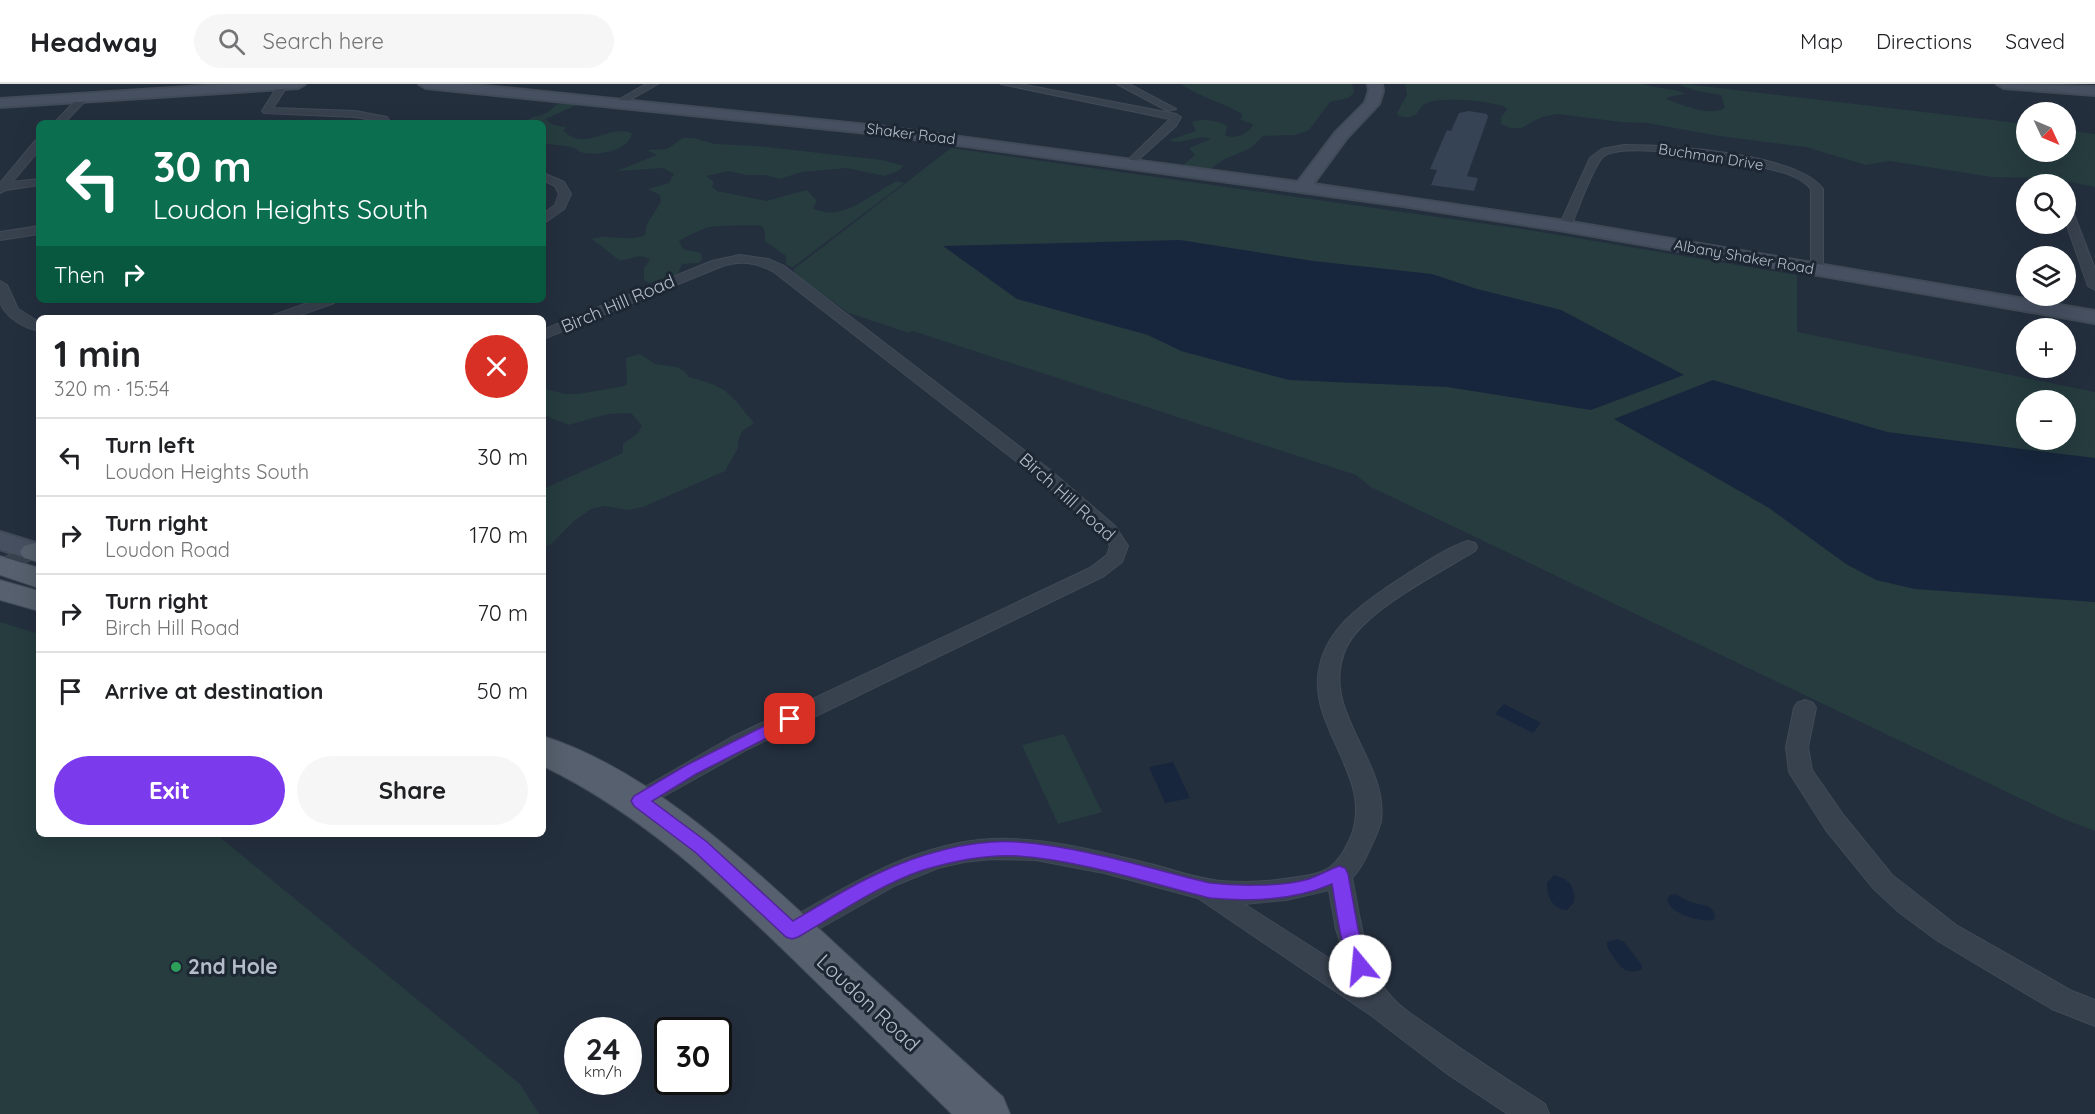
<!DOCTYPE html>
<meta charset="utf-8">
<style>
:root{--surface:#fff;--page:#f6f6f6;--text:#202124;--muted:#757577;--line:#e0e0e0;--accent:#7c3aed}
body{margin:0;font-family:Quicksand,sans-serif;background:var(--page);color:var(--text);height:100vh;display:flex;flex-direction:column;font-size:22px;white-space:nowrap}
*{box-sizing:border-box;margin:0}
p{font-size:20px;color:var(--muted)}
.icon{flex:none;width:33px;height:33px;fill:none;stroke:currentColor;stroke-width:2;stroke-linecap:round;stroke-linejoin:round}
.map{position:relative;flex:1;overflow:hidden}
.side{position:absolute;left:36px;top:231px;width:510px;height:522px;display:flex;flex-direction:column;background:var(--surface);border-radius:9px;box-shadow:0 6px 24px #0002}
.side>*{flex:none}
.top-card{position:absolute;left:36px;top:36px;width:510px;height:183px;border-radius:9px;box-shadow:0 6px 24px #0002;background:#0b6e4f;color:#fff;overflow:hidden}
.needle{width:39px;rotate:134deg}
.fabs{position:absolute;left:2016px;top:18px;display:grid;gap:12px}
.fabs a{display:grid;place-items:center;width:60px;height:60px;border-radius:50%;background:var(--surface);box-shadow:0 6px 24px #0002;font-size:30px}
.speed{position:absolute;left:564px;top:933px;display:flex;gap:12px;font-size:30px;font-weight:700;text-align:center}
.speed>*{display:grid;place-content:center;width:78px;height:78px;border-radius:50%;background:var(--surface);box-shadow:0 6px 24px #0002;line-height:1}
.speed small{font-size:15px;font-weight:400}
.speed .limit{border:3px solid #111;border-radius:9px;background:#fff;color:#111}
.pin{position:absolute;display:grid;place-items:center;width:51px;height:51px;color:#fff;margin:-26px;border-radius:12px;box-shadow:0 3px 9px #0006}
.me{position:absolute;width:66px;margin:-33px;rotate:343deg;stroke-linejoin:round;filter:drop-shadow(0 0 4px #0008)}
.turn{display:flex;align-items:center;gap:21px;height:126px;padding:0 18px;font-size:27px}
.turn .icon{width:78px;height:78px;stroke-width:2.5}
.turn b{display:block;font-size:42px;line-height:51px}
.then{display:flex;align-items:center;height:57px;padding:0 18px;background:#0003;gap:12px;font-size:22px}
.round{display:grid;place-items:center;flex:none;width:63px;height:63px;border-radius:32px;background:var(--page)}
.summary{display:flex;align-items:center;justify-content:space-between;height:102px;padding:0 18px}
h1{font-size:36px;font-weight:800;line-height:45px}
.primary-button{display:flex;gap:12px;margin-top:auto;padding:12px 18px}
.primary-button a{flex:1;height:69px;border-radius:36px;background:var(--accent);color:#fff;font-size:24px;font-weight:800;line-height:69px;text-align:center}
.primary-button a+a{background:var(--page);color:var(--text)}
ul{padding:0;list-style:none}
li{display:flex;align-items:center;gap:18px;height:78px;padding:0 18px;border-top:2px solid var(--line)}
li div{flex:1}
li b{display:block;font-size:22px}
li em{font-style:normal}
header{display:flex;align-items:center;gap:36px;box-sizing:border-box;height:84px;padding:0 30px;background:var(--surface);border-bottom:2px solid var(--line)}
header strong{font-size:28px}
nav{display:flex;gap:33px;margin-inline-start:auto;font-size:21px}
.search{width:420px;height:54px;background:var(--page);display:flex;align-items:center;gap:15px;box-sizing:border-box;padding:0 21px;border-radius:33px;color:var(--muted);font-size:22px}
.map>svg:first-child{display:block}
.green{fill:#263c3f;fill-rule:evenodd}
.water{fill:#17263c}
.building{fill:#364354}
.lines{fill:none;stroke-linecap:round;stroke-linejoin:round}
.street-casing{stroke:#414a57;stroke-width:2}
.secondary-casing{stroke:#414a57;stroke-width:4}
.primary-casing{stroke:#414a57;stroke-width:2}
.street{fill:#38414e;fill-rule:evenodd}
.secondary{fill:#465061;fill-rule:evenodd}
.primary{fill:#56606e;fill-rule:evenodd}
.route{fill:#7c3aed;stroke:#51269a;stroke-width:1.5}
.leisure-dot{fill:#2e9e5b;stroke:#1d2633;stroke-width:2}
.labels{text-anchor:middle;stroke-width:6;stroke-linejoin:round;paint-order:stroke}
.far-street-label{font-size:15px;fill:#b4bcc9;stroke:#1d2633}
.street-label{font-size:18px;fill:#b4bcc9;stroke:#1d2633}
.near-poi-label{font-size:21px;font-weight:bold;fill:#b4bcc9;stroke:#1d2633;text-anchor:start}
.near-street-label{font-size:21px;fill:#b4bcc9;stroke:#1d2633}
</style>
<header>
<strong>Headway</strong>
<div class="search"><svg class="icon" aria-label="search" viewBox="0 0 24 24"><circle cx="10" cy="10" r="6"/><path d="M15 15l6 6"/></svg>Search here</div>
<nav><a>Map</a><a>Directions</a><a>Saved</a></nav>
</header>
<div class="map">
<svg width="2095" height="1030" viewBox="0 0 2095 1030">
<rect width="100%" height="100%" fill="#242f3e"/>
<!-- green -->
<g class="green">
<path d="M1181 0H1352L1354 9 1348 14 1330 18 1309 46 1295 51 1263 52 1251 64 1225 75 1208 86 1186 83 1184 80 1195 71 1189 64 1211 55C1197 49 1182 62 1169 56L1196 47 1192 38C1200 34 1220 36 1227 42L1225 51C1235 56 1249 50 1253 40L1241 36 1242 30C1222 18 1199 13 1181 0Z"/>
<path d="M1405 0H1643C1656 5 1675 4 1685 10L1668 13 1666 15C1682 21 1709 33 1725 24L1721 11 1697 7 1679 1 1685 0 2026 40V68H2066V46L2095 50V103L2049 94 1992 93 1890 77 1866 81 1806 63 1719 52 1648 39 1621 38 1557 30 1542 33 1521 44H1510L1501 40V33L1507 26 1505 23C1492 17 1444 13 1430 18 1413 23 1423 37 1399 32L1397 29 1407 11Z"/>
<path d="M565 17 579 20 545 35 553 41 566 43 564 47C567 49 569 52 572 53 591 62 610 41 632 49 630 66 599 72 584 69 579 68 576 64 571 63 562 61 552 61 543 59V39H527V37C533 31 540 33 546 29 554 24 555 20 565 17Z"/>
<path d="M683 54H694L714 60 757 62 882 76 904 82 898 87 884 92 847 84 801 88 781 95 765 91H746L729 87 706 92 714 98 712 103 717 107 766 117 807 106 817 117 813 124C842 140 873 108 897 97L904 99 793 183 786 181V172L765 157V148L762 142C757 140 715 142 709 143 705 144 682 154 679 157L683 165 701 169 702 176 699 179 682 180 678 189 673 193 649 199 644 196V184L650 176C640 167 630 177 619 176L592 155C610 149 627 159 645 151L647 140 661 118 660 111 648 105 669 99 674 90 663 84 617 87 657 71 647 66 667 65Z"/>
<path d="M951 64 1522 145 1797 191V248L2095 308V747L2061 734 1371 403 1356 391 913 247 909 249 849 229 794 190V185ZM2026 316H2066V356H2026Z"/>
<path d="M640 270 655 280 676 283 684 287 689 293 710 299 724 306 734 315 754 339 742 347 738 357V364L725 387 643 423 628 426 604 422 591 425 574 437 552 459 543 464V405L621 370 623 368V360L638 349 642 342 631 329 608 330 568 341C560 336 551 336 543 329V304L565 310H579L624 302 627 300 626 274Z"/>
<polygon points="0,538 39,550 39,750 216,750 520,1000 539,1030 0,1030"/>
<polygon points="1064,650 1102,728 1058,740 1022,661"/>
</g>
<!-- water -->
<g class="water">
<polygon points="1180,156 1313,177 1432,190 1477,205 1561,226 1684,291 1591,326 1447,303 1289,296 1181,267 1148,251 1017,215 943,162"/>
<polygon points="1713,296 1887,348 2095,374 2095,518 1915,505 1876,496 1846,480 1769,424 1614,335"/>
<polygon points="1504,620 1541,639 1533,649 1495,630"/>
<polygon points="1173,678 1190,714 1165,719 1149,683"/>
<path d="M1554 791C1568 794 1576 803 1574 818L1567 826C1552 825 1547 813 1547 799Z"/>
<path d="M1674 810C1681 812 1686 817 1693 819 1704 821 1715 821 1715 835 1705 840 1679 831 1672 824 1670 822 1669 819 1667 816L1669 812Z"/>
<path d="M1618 855 1624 858 1642 881 1641 886C1621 892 1617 877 1607 863V858Z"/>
</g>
<!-- building -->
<polygon class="building" points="1469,27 1487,30 1488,33 1467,92 1478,94 1474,107 1431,101 1437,86 1430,85 1447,46 1451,47 1459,29"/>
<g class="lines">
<defs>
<g id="street">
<polygon points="279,0 288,1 273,24 355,27 387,33 391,39 355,33 264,29 262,27"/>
<polygon points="646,0 658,0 621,21 613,19"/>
<polygon points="1001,0 1020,0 1176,30 1181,33 1176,42 1130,83 1125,80 1126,78 1170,35"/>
<polygon points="1117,0 1129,0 1176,25 1168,27"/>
<polygon points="81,11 89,13 64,39 54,39"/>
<polygon points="39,56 39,66 12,98 39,95 39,101 6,106 0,109 0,99 35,57"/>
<path d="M1624 61C1667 61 1797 69 1823 105V185L1817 189 1811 185V105C1806 99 1800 95 1793 92 1765 80 1627 55 1604 72 1594 79 1577 128 1571 142L1569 145H1561L1559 142 1590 74 1602 65Z"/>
<polygon points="543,89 564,98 571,110 564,125 543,140 543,130 555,121 559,110 555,102 543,96"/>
<polygon points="2055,94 2059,95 2061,100 2051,100 2049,97"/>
<polygon points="2066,122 2072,125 2095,185 2095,206 2088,202 2066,139"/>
<polygon points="39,142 39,150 0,156 0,148"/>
<path d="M740 171 768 175 784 182 1050 386 1115 442 1128 462 1122 478 1104 492 748 665 639 726 631 723 627 717 631 711 732 653 1090 484 1107 471 1110 462 1102 449 1038 394 774 188C756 178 740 176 720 183L543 255V246L712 177Z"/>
<path d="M0 197 7 201 18 225 39 238V247C25 244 4 233 0 217 0 212 0 203 0 197Z"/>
<polygon points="316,216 336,216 334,219 292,234 272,234 274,231"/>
<path d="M1468 457 1475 459 1477 463 1475 467C1439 489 1366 525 1347 562 1316 625 1389 675 1381 737 1379 746 1375 754 1371 762 1366 774 1361 785 1352 794 1359 827 1363 866 1379 896 1392 920 1416 933 1437 948 1472 973 1508 996 1545 1020L1549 1030H1508L1449 991 1372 932 1198 814 1104 789 1036 776 991 775 964 778 938 784 896 801 801 855 792 858 783 855 779 847 783 839C847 802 916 758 993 755 1047 753 1101 768 1154 781 1176 787 1198 795 1221 797 1244 799 1268 798 1291 794 1304 792 1317 791 1329 784 1339 777 1344 767 1349 757 1379 695 1304 643 1320 581 1328 546 1358 523 1386 504 1406 491 1446 463 1468 457ZM1329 806 1336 845 1349 887 1244 820 1286 816Z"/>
<polygon points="39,460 39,473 0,487 0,475"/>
<polygon points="1805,616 1813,619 1816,624 1808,663 1812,686 1844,732 1892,791 1956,841 2072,907 2095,916 2095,942 2052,925 1938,857 1900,829 1874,805 1826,746 1789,688 1786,663 1794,624 1797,619"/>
</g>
<g id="secondary">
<polygon points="235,0 305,0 298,4 0,23 0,15"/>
<polygon points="419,0 465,0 878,42 1298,98 1335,49 1365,19 1369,7 1368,0 1382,0 1383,7 1379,20 1346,55 1313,100 1565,137 2095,227 2095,239 1565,147 1403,122 878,50 426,4"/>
<polygon points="1997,0 2095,3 2095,11 2004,4"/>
<polygon points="0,448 39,460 39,475 25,474 0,465"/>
</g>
<g id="primary">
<polygon points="35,459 39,460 39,478 24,474 20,468 24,462"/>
<polygon points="0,472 39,484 39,504 0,491"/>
<polygon points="0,496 39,507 39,527 0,516"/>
<path d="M543 652C650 686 747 779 828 853 886 907 945 960 1003 1013L1010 1030H952C902 981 851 932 801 883 722 806 644 731 543 682Z"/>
</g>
</defs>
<!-- street casing -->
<use href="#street" class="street-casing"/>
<!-- secondary casing -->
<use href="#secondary" class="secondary-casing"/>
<!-- primary casing -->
<use href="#primary" class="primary-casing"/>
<!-- street -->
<use href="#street" class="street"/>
<!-- secondary -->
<use href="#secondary" class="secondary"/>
<!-- primary -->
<use href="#primary" class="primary"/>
</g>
<!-- route -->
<path class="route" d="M790 629 796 631 798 635 796 639 696 690 652 717 707 758 793 837C821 821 848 803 877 790 919 770 971 755 1018 758 1083 763 1147 784 1210 799 1238 802 1282 803 1309 795 1319 791 1329 786 1339 782L1345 784 1348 790 1358 845 1369 882 1366 888 1360 890 1353 888C1340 861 1337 829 1332 800 1295 816 1251 818 1210 814 1150 799 1079 776 1018 772 987 770 953 777 923 786 879 801 839 829 798 853L792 855 786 853 695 768 634 722 631 717 634 712 685 682Z"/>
<!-- markers -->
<circle class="leisure-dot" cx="176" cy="883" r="6"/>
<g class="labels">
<!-- far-street labels -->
<g class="far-street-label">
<text transform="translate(911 50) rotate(7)" y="5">Shaker Road</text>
<text transform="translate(1711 73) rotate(9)" y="5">Buchman Drive</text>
<text transform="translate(1744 173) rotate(10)" y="5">Albany Shaker Road</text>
</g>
<!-- street labels -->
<g class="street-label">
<text transform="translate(618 220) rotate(-23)" y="6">Birch Hill Road</text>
<text transform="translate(1067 413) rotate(42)" y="6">Birch Hill Road</text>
</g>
<!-- near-poi labels -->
<g class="near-poi-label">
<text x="188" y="890">2nd Hole</text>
</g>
<!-- near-street labels -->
<g class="near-street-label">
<text transform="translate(868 919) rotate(43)" y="7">Loudon Road</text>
</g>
</g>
</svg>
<div class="fabs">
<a><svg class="needle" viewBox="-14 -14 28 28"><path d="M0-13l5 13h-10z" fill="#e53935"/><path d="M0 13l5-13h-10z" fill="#757577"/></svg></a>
<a><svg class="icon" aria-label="search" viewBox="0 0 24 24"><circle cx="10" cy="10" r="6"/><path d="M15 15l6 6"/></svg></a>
<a><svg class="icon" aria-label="layers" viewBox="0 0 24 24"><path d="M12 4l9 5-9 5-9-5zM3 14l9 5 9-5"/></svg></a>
<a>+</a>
<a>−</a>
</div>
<div class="speed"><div>24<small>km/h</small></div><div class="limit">30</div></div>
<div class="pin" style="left:790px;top:635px;background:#d93025"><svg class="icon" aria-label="arrive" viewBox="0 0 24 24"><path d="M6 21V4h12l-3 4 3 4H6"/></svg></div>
<svg class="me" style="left:1360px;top:882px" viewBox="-20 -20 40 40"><circle r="19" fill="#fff"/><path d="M0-13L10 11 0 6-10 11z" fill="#7c3aed"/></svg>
<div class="top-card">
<div class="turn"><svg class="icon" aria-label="left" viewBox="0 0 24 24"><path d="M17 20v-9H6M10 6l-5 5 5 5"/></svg><div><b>30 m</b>Loudon Heights South</div></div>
<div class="then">Then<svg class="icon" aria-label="right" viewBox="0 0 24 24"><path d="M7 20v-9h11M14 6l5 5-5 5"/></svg></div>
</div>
<section class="side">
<div class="summary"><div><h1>1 min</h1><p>320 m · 15:54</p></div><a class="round" style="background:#d93025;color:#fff"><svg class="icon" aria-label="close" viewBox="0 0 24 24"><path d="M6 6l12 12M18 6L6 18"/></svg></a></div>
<ul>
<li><svg class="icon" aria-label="left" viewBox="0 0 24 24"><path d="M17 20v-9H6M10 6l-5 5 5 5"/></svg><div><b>Turn left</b><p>Loudon Heights South</p></div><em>30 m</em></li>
<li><svg class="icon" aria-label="right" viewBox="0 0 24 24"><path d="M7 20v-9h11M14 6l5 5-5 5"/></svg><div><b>Turn right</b><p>Loudon Road</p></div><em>170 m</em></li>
<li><svg class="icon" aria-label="right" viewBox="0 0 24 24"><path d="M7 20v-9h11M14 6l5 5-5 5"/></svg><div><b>Turn right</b><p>Birch Hill Road</p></div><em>70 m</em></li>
<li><svg class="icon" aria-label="arrive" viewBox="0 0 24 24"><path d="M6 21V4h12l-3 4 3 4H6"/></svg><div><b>Arrive at destination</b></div><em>50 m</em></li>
</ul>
<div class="primary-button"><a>Exit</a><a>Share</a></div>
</section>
</div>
